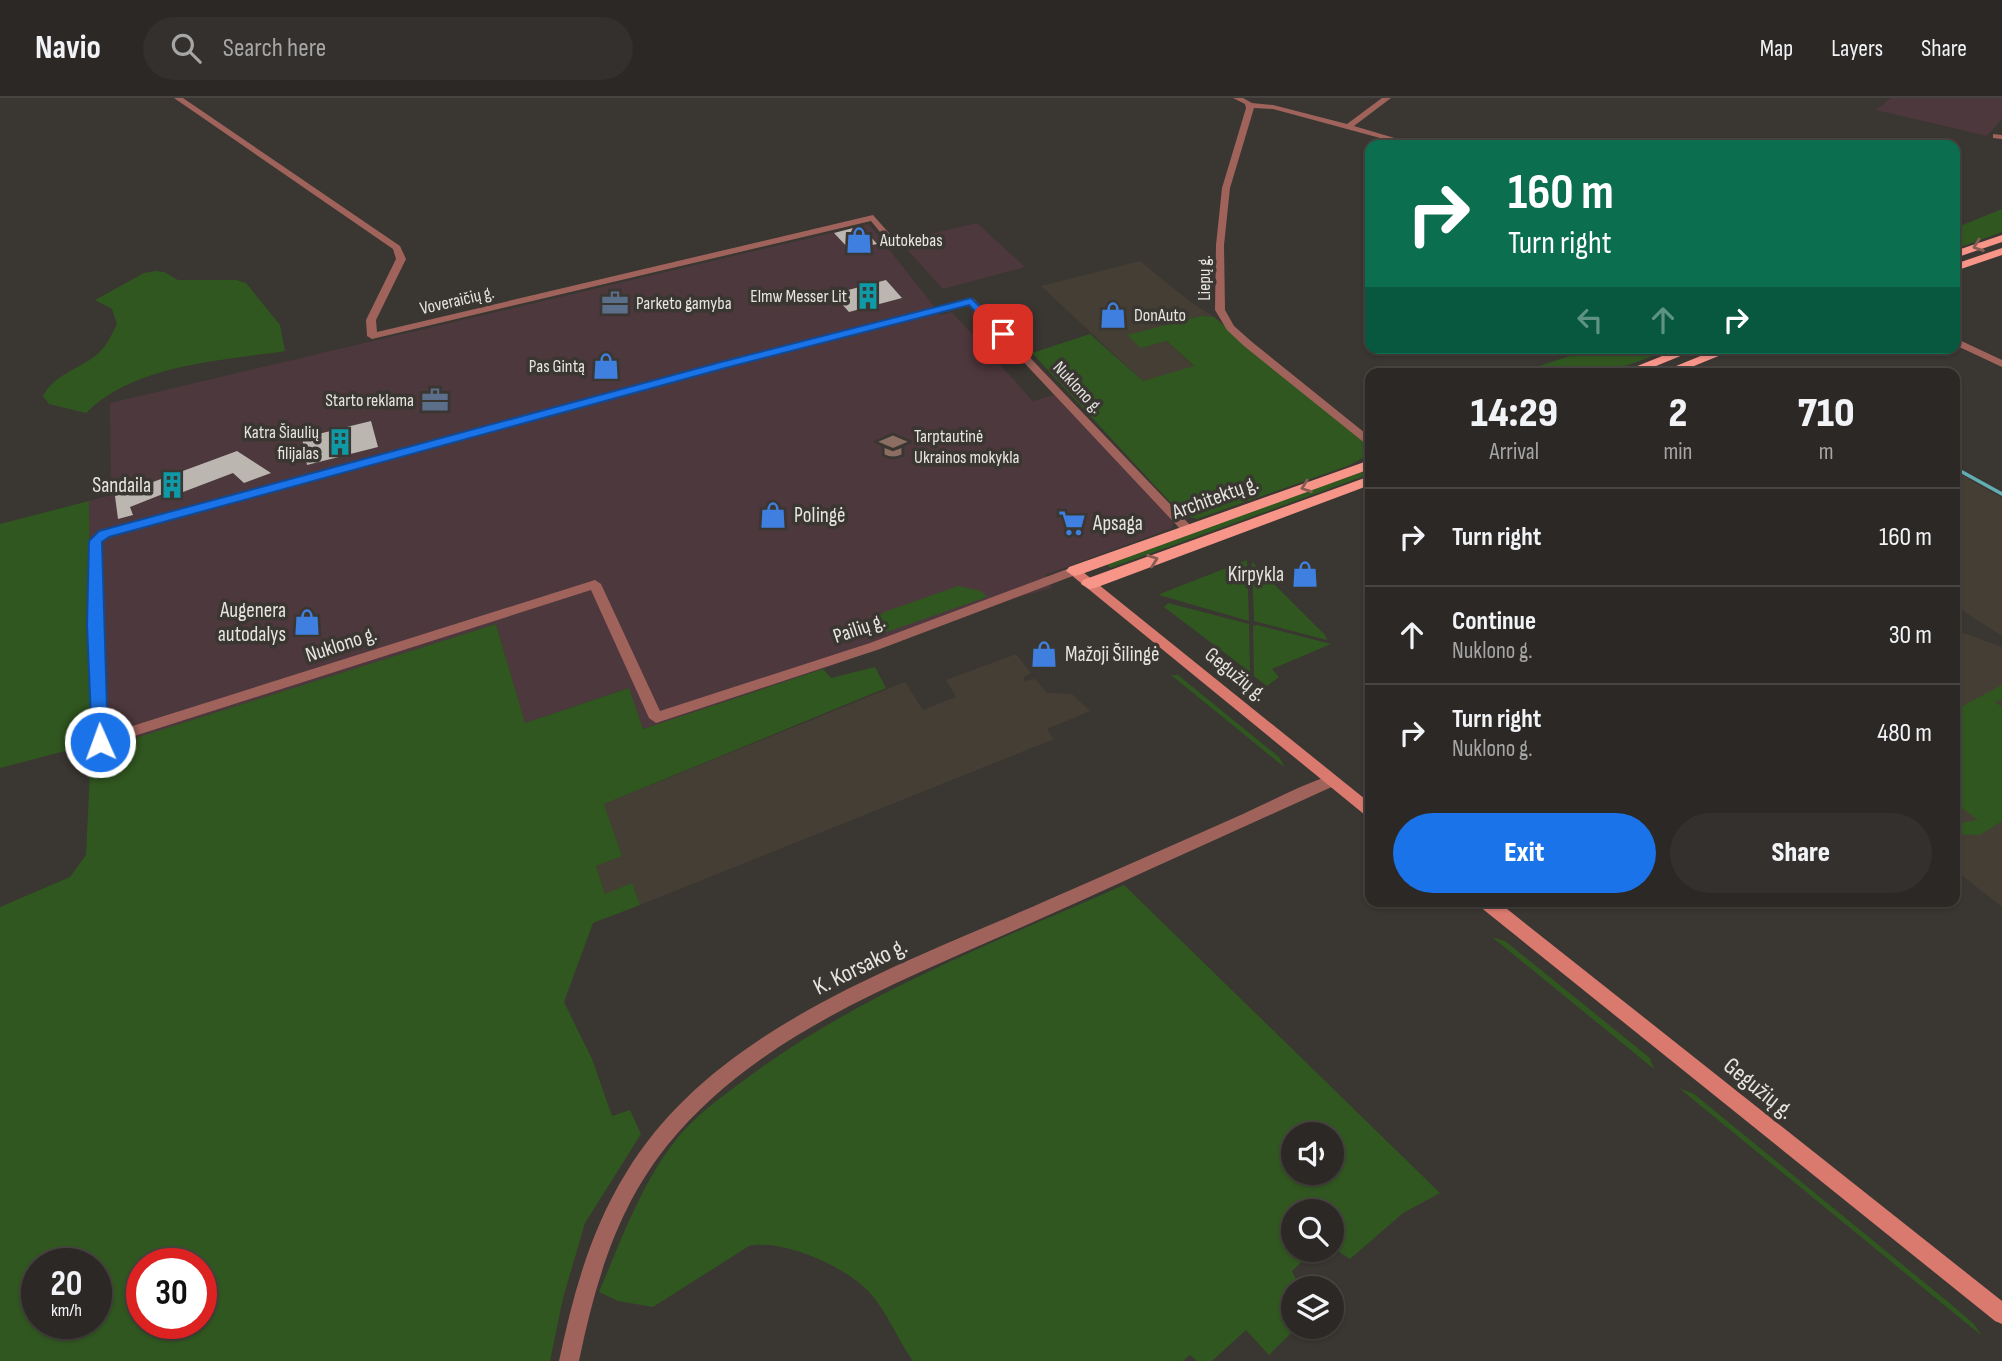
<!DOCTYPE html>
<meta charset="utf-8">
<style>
:root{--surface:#2c2825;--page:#34302d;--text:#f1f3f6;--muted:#a6a6a7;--line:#484442;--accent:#1a73e8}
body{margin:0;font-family:"Sofia Sans Condensed",sans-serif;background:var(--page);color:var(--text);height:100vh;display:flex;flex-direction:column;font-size:26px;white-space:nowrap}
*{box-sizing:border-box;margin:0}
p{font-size:23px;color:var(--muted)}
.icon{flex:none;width:38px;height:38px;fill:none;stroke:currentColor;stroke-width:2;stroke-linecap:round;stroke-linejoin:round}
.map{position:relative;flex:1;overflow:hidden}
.details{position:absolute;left:1365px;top:270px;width:595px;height:539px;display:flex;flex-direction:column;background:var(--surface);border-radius:14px;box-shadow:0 2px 5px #0004,0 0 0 2px var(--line)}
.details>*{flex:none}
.hud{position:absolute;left:1365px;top:42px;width:595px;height:214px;border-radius:14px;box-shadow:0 2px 5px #0004,0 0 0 2px var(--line);background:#0b6e4f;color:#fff;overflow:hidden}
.tools{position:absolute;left:1281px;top:1024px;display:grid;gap:14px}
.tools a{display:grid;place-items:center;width:63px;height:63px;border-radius:50%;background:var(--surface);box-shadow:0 2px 5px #0004,0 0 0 2px var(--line);font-size:35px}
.speed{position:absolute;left:21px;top:1150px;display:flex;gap:14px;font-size:35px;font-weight:700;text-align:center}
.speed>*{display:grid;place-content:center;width:91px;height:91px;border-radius:50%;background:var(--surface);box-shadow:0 2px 5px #0004,0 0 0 2px var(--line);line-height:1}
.speed small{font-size:18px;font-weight:400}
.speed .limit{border:10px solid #d22;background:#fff;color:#111}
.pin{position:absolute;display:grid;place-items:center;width:60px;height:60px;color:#fff;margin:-30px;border-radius:14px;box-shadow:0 4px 10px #0006}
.me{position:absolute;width:77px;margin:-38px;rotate:358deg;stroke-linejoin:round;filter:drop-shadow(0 0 5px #0008)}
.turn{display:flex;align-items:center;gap:24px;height:147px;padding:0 28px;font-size:32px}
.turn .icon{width:91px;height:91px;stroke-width:2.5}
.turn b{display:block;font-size:49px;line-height:60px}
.lanes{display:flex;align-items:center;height:66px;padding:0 28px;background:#0003;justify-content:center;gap:35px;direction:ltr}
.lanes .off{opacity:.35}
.eta{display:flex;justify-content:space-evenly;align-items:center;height:119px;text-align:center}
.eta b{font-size:42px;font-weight:800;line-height:49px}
.cta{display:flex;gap:14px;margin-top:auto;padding:14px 28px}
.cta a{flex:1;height:80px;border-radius:42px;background:var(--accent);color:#fff;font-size:28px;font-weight:800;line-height:80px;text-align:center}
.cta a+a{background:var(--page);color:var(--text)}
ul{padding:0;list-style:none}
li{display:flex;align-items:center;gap:21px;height:98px;padding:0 28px;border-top:2px solid var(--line)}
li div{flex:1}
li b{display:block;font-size:26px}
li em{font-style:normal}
header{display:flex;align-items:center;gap:42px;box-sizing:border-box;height:98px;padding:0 35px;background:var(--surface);border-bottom:2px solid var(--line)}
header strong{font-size:33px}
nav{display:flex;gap:38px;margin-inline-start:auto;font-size:24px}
.search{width:490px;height:63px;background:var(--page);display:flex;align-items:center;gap:18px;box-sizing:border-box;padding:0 24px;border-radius:38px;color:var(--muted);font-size:26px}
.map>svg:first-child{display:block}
.built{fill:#453e34}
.industrial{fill:#4d383d}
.green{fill:#315720;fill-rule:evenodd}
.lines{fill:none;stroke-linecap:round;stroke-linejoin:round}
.stream{stroke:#63adb5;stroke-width:3.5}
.building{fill:#bbb7b0}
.street{fill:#a0635c;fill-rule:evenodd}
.secondary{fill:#da7a6f;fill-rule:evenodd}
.primary{fill:#f79589;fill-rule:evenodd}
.oneway{stroke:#865c54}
.route{fill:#1a73e8;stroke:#114b97;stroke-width:2}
.labels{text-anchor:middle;stroke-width:7;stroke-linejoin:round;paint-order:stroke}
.far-poi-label{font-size:18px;fill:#e6e4e0;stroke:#3a3631;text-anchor:start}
.far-street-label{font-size:18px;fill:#e6e4e0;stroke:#3a3631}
.poi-label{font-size:21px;fill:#e6e4e0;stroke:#3a3631;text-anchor:end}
.street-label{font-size:21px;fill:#e6e4e0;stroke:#3a3631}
.near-street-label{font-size:24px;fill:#e6e4e0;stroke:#3a3631}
</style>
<header>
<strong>Navio</strong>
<div class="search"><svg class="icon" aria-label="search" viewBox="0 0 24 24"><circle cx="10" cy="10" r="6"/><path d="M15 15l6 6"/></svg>Search here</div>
<nav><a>Map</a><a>Layers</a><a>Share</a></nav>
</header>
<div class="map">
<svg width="2002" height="1263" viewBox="0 0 2002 1263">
<rect width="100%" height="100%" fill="#3a3631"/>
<!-- built -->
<g class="built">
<polygon points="1140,163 1189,203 1214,219 1201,218 1173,227 1141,250 1167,243 1194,269 1143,283 1041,188"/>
<polygon points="1955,373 2002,400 2002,538 1955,508"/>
<polygon points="1955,532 2002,549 2002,809 1955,772"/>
<polygon points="1016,556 1031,575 1024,579 1024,583 1035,581 1047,595 1072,596 1090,613 1047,631 1054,641 640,807 632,786 605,796 596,768 622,758 604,706 905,584 923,612 956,599 946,582"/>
</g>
<!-- industrial -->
<g class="industrial">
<polygon points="1891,0 2002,0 2002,21 1987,38 1876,12"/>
<polygon points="977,125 1025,169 943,191 899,143"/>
<polygon points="869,126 941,217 952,214 1033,303 1054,297 1174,421 1172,430 1045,477 1052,490 1015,500 823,571 643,631 628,590 525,625 496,526 91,654 89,403 111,397 110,305"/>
</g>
<!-- green -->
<g class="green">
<polygon points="2002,111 2002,134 1955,151 1955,130"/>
<path d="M155 173 164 174 178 182H236L246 185 280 227 285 253C221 263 135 266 86 315L49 306 43 298C54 277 77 272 95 258 106 250 111 238 117 226L112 211 95 202 144 175Z"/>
<polygon points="1201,218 1214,219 1370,347 1370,356 1350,367 1197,421 1182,417 1032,255 1090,236 1143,283 1194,268 1167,243 1141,250 1127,237"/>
<polygon points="1594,250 1675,250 1606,275 1518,275"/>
<polygon points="1370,371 1370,376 1110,470 1107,466"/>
<polygon points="89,403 92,646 0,670 0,426"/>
<polygon points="1247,462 1249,523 1159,497 1162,495"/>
<polygon points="1252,464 1325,537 1327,542 1254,523"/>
<polygon points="958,488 981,493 987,499 869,540 859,538 853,530 887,513"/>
<polygon points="1168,505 1249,526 1250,574 1164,509"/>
<path d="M496 526 525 625 629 590 643 631 823 571 831 580 875 569 886 590 604 706 622 758 596 768 605 796 632 785 640 807 593 825 564 904 592 961 612 1018 630 1012 641 1036 585 1125 563 1200 550 1263H0V809L70 779 86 757 91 654ZM37 1166H96V1225H37ZM142 1166H201V1225H142Z"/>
<polygon points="1257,527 1331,546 1272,571 1279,579 1267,588 1254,578 1253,528"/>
<polygon points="1171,577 1178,577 1280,660 1284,669"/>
<polygon points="2002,587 2002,602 1995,604 2002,609 2002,723 1980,737 1955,736 1955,726 1978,722 1962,710 1955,714 1955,612"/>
<path d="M1124 787 1440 1095 1403 1115 1350 1161 1332 1149V1113H1293V1152H1314L1292 1173 1300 1190H1293V1228L1297 1229 1269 1257 1246 1232 1212 1263H1197L1190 1257 1183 1263H913C898 1242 887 1214 870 1195 847 1169 782 1140 749 1148L653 1209 618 1203 599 1194C621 1143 639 1091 672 1047 693 1018 723 998 751 977 864 894 997 843 1124 787ZM1293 1036H1332V1074H1293Z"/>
<polygon points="1492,839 1505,843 1650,960 1654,971"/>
<polygon points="1679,990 1694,996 1947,1203 1974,1226 1982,1238"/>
</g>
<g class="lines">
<!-- stream -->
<g class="stream">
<polyline points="1834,275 1847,270"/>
<polyline points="1955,370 2002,396"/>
</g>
</g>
<!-- building -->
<g class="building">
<polygon points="861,128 877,146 850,152 834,135"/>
<polygon points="886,182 902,200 849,214 833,196"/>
<polygon points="371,323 378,349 307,367 302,340"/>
<polygon points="237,353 271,375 244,385 233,375 183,394 178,390 130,409 133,417 118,421 115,398"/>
</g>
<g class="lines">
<!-- street -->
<g class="street">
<polygon points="174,0 183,0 400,148 406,161 376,222 377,234 873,117 896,143 889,145 871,123 372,241 367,238 366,222 396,161 393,151"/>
<polygon points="1233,0 1243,0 1252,5 1273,7 1347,26 1382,0 1391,0 1354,28 1418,47 1406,47 1273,11 1254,10 1230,90 1224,147 1225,212 1234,228 1252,244 1370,339 1370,347 1366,346 1244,248 1227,232 1215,212 1216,147 1222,90 1246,10 1245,6"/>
<polygon points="1993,36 2002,37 2002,41 1993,40"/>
<polygon points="971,200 974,201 1191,428 1191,434 1183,434 969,206 729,268 108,439 101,444 107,636 595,482 601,486 660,613 870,545 1070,470 1078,470 1080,473 1078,476 880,551 656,625 649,620 591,492 100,649 95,648 93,644 89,443 100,433 721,264"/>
<polygon points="1955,240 2002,262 2002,269 1955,247"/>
<path d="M1331 677 1336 679 1338 683 1336 687C1232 734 1127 782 1022 829 895 886 756 937 666 1049 616 1112 595 1186 579 1263H559C573 1197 590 1133 626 1075 714 929 902 867 1050 801 1112 774 1173 747 1234 720 1266 706 1298 688 1331 677Z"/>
</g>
<!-- secondary -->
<g class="secondary">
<polygon points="1074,469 1078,470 1370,705 1370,719 1365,717 1070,476 1068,473 1070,470"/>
<polygon points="1477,803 1497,803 2002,1203 2002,1226 1995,1223 1479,808"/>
</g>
<!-- primary -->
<g class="primary">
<polygon points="2002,137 2002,144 1955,160 1955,153"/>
<polygon points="2002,150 2002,157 1955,173 1955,166"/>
<polygon points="1682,250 1700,250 1639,275 1620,275"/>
<polygon points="1720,250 1738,250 1677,275 1659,275"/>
<polygon points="1370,362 1370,371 1079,477 1074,478 1066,473 1069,469"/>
<polygon points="1370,378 1370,387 1095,490 1089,491 1081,486 1083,482"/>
</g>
</g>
<!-- one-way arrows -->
<defs><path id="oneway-chevron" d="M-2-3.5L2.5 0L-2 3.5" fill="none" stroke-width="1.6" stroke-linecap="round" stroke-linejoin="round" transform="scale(1.75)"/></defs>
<g class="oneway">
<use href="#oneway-chevron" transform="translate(1978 148) rotate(160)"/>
<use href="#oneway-chevron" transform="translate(1306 389) rotate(160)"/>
<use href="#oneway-chevron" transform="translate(1153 462) rotate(-20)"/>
</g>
<!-- route -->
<polygon class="route" points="971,200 1007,234 1007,238 999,238 969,207 729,269 109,439 102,444 108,644 100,650 92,644 87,527 89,443 99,433 721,264"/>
<!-- icons -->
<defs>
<symbol id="shop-bare" viewBox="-9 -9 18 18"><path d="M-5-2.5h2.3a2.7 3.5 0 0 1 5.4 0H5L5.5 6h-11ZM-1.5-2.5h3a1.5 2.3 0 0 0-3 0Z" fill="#3f7fe0" stroke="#3a3631" stroke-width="2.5" paint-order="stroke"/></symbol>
<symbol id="building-bare" viewBox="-9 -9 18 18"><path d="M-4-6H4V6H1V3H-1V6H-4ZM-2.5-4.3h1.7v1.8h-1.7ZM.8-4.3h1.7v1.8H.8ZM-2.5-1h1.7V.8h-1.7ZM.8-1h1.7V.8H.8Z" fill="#0f9aa8" stroke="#3a3631" stroke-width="2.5" paint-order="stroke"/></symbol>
<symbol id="office-bare" viewBox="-9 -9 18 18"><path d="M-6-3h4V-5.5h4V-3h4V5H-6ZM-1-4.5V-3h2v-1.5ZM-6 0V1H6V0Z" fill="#5c6f8a" stroke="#3a3631" stroke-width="2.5" paint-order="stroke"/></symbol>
<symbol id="school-bare" viewBox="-9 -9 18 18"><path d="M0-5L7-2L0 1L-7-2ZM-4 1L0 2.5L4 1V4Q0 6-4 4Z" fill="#8d6e63" stroke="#3a3631" stroke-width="2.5" paint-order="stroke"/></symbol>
<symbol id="supermarket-bare" viewBox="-9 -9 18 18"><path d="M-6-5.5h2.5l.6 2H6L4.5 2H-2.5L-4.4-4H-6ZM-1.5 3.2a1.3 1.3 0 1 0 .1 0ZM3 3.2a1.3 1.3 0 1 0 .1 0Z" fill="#3f7fe0" stroke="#3a3631" stroke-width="2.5" paint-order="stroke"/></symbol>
</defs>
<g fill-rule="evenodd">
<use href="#shop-bare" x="840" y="123" width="38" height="38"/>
<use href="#building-bare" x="849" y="179" width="38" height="38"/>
<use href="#office-bare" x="596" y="186" width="38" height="38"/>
<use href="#shop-bare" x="1094" y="198" width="38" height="38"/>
<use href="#shop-bare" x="587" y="249" width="38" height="38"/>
<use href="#office-bare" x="416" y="283" width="38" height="38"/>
<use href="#building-bare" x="321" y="325" width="38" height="38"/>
<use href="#school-bare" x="874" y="329" width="38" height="38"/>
<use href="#building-bare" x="153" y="368" width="38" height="38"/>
<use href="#shop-bare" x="754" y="398" width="38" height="38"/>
<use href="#supermarket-bare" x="1053" y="406" width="38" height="38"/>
<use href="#shop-bare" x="1286" y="457" width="38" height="38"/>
<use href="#shop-bare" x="288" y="505" width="38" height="38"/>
<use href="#shop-bare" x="1025" y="537" width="38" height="38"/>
</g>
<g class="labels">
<!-- far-poi labels -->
<g class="far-poi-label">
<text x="880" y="148">Autokebas</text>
<text x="847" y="204" text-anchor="end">Elmw Messer Lit</text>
<text x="636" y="211">Parketo gamyba</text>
<text x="1134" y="223">DonAuto</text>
<text x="585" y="274" text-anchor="end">Pas Gintą</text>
<text x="414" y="308" text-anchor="end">Starto reklama</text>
<text x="319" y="340" text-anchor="end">Katra Šiaulių<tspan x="319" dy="21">filijalas</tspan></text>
<text x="914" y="344">Tarptautinė<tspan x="914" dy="21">Ukrainos mokykla</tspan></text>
</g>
<!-- far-street labels -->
<g class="far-street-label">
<text transform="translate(1204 180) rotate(-90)" y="6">Liepų g.</text>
<text transform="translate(457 202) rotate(-13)" y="6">Voveraičių g.</text>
<text transform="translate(1078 289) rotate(47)" y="6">Nuklono g.</text>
</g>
<!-- poi labels -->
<g class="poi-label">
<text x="151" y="394">Sandaila</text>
<text x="794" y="424" text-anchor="start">Polingė</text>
<text x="1093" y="432" text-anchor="start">Apsaga</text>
<text x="1284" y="483">Kirpykla</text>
<text x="286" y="519">Augenera<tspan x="286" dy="24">autodalys</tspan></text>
<text x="1065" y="563" text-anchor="start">Mažoji Šilingė</text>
</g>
<!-- street labels -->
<g class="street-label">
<text transform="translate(1215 399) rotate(-20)" y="7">Architektų g.</text>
<text transform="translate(859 530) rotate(-19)" y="7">Pailių g.</text>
<text transform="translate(341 546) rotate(-18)" y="7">Nuklono g.</text>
<text transform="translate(1236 576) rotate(39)" y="7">Gegužių g.</text>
</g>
<!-- near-street labels -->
<g class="near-street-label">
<text transform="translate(860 868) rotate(-26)" y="8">K. Korsako g.</text>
<text transform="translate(1759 990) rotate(39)" y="8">Gegužių g.</text>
</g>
</g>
</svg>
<div class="tools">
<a><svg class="icon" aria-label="sound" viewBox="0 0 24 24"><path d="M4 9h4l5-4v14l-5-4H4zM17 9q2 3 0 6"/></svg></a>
<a><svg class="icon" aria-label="search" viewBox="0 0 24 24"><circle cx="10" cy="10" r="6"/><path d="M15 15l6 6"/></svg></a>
<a><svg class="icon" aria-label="layers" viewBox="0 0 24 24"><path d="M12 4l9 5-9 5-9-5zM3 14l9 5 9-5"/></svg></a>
</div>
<div class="speed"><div>20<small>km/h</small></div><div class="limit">30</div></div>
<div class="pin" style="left:1003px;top:236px;background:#d93025"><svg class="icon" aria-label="arrive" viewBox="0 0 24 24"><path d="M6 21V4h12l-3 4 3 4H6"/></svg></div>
<svg class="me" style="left:100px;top:644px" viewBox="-20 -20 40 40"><circle r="17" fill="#1a73e8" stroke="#fff" stroke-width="3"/><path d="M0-11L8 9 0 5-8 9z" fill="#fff"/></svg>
<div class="hud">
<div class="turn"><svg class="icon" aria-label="right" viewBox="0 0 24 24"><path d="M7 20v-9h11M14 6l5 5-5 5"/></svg><div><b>160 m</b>Turn right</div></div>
<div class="lanes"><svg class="icon off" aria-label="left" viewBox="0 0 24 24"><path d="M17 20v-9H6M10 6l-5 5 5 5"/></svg><svg class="icon off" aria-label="ahead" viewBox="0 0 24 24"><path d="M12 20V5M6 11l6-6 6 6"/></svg><svg class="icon" aria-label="right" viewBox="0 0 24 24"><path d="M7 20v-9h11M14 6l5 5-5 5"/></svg></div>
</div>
<section class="details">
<div class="eta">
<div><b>14:29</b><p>Arrival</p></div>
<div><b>2</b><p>min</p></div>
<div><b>710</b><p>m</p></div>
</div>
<ul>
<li><svg class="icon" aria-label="right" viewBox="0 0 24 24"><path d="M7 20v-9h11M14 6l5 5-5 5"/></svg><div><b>Turn right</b></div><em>160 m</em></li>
<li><svg class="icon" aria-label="ahead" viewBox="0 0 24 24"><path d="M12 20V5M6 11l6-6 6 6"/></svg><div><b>Continue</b><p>Nuklono g.</p></div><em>30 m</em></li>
<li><svg class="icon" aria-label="right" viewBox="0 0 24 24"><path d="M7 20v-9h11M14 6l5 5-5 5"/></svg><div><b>Turn right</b><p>Nuklono g.</p></div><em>480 m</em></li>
</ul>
<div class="cta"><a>Exit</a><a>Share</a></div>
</section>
</div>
